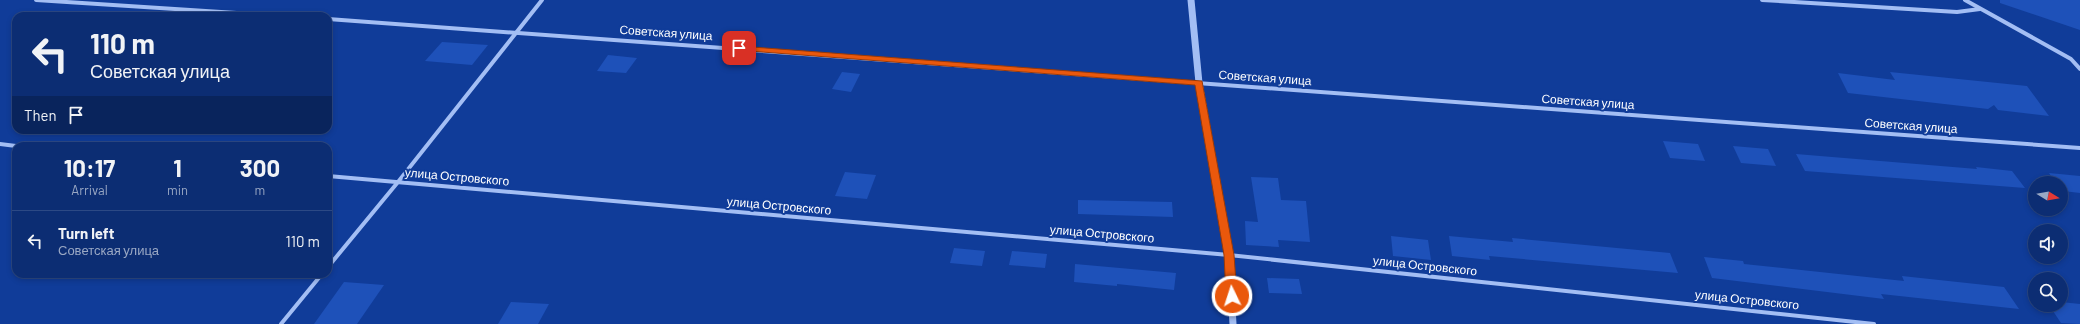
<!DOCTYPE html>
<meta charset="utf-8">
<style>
:root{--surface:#0c2d73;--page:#1a397b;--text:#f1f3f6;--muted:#9aa8c4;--line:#2c4985}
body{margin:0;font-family:Barlow,sans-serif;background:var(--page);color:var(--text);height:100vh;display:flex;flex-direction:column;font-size:15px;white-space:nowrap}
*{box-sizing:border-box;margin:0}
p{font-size:13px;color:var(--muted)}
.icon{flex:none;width:22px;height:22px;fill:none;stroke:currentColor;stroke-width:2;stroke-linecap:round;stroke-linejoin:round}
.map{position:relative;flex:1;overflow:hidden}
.panel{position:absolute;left:12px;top:142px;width:320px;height:136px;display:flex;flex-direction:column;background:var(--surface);border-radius:12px;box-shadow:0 2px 6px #0003,0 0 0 1px var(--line)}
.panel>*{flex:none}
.hud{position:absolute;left:12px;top:12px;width:320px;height:122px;border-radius:12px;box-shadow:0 2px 6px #0003,0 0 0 1px var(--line);background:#0c2d73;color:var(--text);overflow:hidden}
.needle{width:26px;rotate:101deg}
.fabs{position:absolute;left:2028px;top:176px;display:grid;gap:8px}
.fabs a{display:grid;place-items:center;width:40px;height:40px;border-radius:50%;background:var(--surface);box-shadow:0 2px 6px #0003,0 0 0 1px var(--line);font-size:20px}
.pin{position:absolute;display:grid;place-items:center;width:34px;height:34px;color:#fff;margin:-17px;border-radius:8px;box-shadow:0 2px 6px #0006}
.me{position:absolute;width:44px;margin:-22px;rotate:356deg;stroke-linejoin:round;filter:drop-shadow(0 0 3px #0008)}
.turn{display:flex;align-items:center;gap:14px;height:84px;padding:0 12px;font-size:18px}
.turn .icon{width:52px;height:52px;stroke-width:2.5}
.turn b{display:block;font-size:28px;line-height:34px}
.then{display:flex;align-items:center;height:38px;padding:0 12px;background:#0003;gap:8px;font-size:15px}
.eta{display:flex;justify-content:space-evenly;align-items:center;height:68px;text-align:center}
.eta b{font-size:24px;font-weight:700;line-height:28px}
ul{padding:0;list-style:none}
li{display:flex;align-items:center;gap:12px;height:60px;padding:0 12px;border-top:1px solid var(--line)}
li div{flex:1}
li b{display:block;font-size:15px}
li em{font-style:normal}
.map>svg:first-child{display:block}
.building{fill:#1e51b9}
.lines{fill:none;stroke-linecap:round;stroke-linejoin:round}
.minor{stroke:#a3bef4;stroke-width:4}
.tertiary{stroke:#a3bef4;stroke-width:7}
.route{fill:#ea580c;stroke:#983908}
.labels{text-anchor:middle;stroke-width:4;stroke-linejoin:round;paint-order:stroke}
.street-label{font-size:12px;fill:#fff;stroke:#103c99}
</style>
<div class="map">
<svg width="2080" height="324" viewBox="0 0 2080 324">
<rect width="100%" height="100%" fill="#103c99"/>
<!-- building -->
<g class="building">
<polygon points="2000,0 2080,0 2080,30 2000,3"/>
<polygon points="442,42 488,45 472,65 425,61"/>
<polygon points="608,55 637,58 626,73 597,71"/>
<polygon points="842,72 860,74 851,92 832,89"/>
<polygon points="1890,72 2027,86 2049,116 1998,110 1994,105 1988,109 1848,93 1838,73 1895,80"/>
<polygon points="1663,141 1698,144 1705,161 1670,158"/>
<polygon points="1733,146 1768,149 1776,166 1741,163"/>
<polygon points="1796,154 1977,169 1976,167 2012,171 2025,188 1805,171"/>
<polygon points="845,172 876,175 867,199 835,196"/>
<polygon points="2049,173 2080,176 2080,193 2063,191 2061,183 2056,183"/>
<polygon points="1251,177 1278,178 1281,200 1306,201 1310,242 1278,240 1279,247 1246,245 1245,221 1258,222"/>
<polygon points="1078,200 1172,202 1173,217 1078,214"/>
<polygon points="1391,236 1428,240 1431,260 1393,256"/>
<polygon points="1449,236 1513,242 1512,238 1670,253 1678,273 1489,256 1490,260 1452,256"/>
<polygon points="954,248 985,251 982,266 950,263"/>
<polygon points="1012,251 1047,254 1045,268 1009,265"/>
<polygon points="1704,257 1743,261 1744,264 1904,281 1902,276 2004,287 2019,309 1881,294 1884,299 1712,278"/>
<polygon points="1075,264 1176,273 1174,290 1117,284 1117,286 1074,282"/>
<polygon points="1267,278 1299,279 1302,294 1269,293"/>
<polygon points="344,282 384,285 357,324 314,324"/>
<polygon points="511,302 549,304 538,324 498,324"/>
<polygon points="2061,302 2080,304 2080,324 2061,323 2049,305 2061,305"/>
</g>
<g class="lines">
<!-- minor -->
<g class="minor">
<polyline points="36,0 281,16"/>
<polyline points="1762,0 1957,12 1980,9"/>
<polyline points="1965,0 2071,59 2080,69"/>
<polyline points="328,19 2080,148"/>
<polyline points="0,144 16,146"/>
<polyline points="328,176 1229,255 1874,324"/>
<polyline points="328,267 398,182 542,0"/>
<polyline points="281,324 322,274"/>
</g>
<!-- tertiary -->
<polyline class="tertiary" points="1191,0 1199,83 1229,255 1233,324"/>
</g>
<!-- route -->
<polygon class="route" points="739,46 1202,81 1234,255 1237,296 1232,300 1226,296 1224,255 1195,85 736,50 736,47"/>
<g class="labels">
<!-- street labels -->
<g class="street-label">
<text transform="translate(666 33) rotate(4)" y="4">Советская улица</text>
<text transform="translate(1265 78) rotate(4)" y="4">Советская улица</text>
<text transform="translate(1588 102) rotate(4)" y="4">Советская улица</text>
<text transform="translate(1911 126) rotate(4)" y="4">Советская улица</text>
<text transform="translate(457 177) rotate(5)" y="4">улица Островского</text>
<text transform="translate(779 206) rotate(5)" y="4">улица Островского</text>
<text transform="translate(1102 234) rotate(5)" y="4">улица Островского</text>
<text transform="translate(1425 266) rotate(6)" y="4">улица Островского</text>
<text transform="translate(1747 300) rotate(6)" y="4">улица Островского</text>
</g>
</g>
</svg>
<div class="fabs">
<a><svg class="needle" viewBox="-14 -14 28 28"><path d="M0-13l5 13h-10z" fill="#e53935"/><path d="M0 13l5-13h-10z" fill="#9aa8c4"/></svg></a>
<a><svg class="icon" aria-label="sound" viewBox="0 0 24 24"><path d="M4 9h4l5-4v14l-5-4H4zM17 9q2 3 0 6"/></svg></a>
<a><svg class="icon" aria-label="search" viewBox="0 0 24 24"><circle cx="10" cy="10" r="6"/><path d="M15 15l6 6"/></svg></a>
</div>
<div class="pin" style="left:739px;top:48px;background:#d93025"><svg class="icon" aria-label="arrive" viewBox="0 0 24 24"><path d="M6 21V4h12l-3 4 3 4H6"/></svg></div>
<svg class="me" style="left:1232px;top:296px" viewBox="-20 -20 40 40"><circle r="17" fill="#ea580c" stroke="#fff" stroke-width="3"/><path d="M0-11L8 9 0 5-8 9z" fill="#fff"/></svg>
<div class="hud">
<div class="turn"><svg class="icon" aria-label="left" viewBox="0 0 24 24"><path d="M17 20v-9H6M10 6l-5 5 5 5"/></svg><div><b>110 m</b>Советская улица</div></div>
<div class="then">Then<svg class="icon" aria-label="arrive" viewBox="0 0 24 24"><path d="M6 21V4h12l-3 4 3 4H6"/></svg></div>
</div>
<section class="panel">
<div class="eta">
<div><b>10:17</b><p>Arrival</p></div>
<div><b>1</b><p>min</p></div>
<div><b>300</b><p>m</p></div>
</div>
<ul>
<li><svg class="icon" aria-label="left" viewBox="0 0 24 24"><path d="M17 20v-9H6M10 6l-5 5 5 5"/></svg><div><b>Turn left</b><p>Советская улица</p></div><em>110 m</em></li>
</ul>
</section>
</div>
